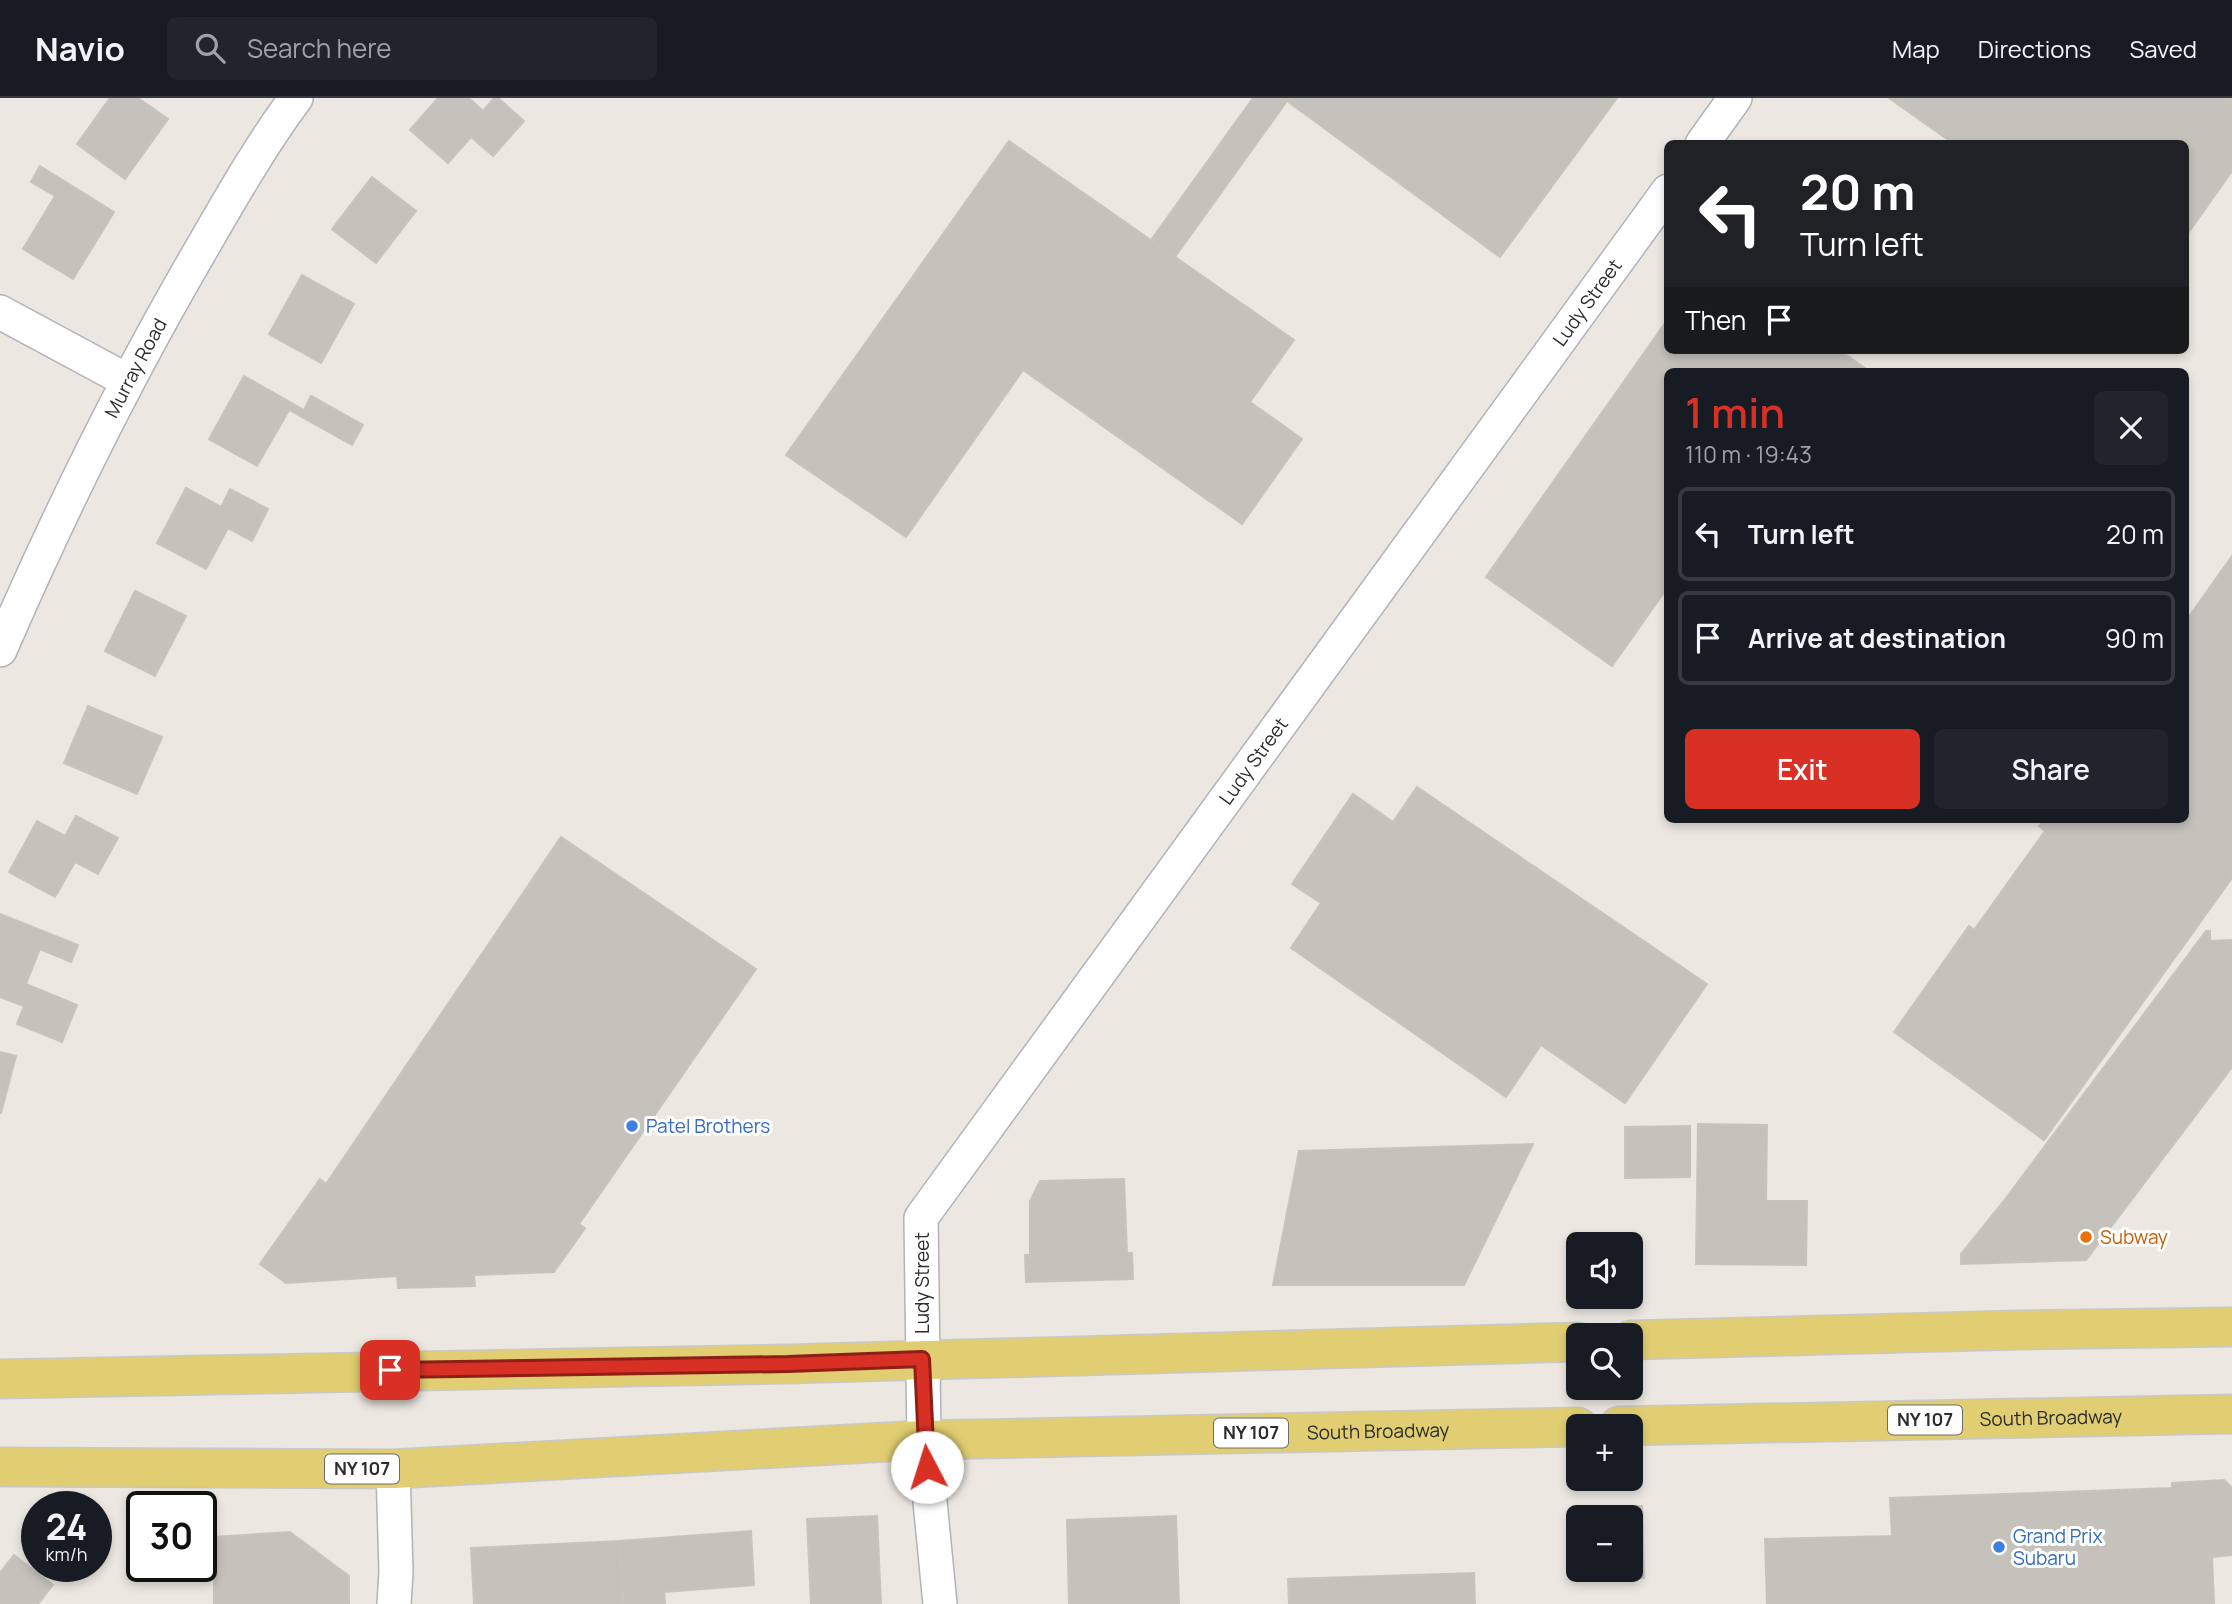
<!DOCTYPE html>
<meta charset="utf-8">
<style>
:root{--surface:#171b24;--page:#20242c;--text:#f1f3f6;--muted:#9ea1a6;--line:#363941;--accent:#d93025}
body{margin:0;font-family:Manrope,sans-serif;background:var(--page);color:var(--text);height:100vh;display:flex;flex-direction:column;font-size:26px;white-space:nowrap}
*{box-sizing:border-box;margin:0}
p{font-size:23px;color:var(--muted)}
.icon{flex:none;width:38px;height:38px;fill:none;stroke:currentColor;stroke-width:2;stroke-linecap:round;stroke-linejoin:round}
.map{position:relative;flex:1;overflow:hidden}
.sheet{position:absolute;left:1664px;top:270px;width:525px;height:455px;display:flex;flex-direction:column;background:var(--surface);border-radius:10px;box-shadow:0 4px 10px #0003}
.sheet>*{flex:none}
.guide{position:absolute;left:1664px;top:42px;width:525px;height:214px;border-radius:10px;box-shadow:0 4px 10px #0003;background:#202124;color:#fff;overflow:hidden}
.fabs{position:absolute;left:1566px;top:1134px;display:grid;gap:14px}
.fabs a{display:grid;place-items:center;width:77px;height:77px;border-radius:10px;background:var(--surface);box-shadow:0 4px 10px #0003;font-size:35px}
.speed{position:absolute;left:21px;top:1393px;display:flex;gap:14px;font-size:35px;font-weight:700;text-align:center}
.speed>*{display:grid;place-content:center;width:91px;height:91px;border-radius:50%;background:var(--surface);box-shadow:0 4px 10px #0003;line-height:1}
.speed small{font-size:18px;font-weight:400}
.speed .limit{border:4px solid #111;border-radius:10px;background:#fff;color:#111}
.pin{position:absolute;display:grid;place-items:center;width:60px;height:60px;color:#fff;margin:-30px;border-radius:14px;box-shadow:0 4px 10px #0006}
.me{position:absolute;width:77px;margin:-38px;rotate:355deg;stroke-linejoin:round;filter:drop-shadow(0 0 5px #0008)}
.turn{display:flex;align-items:center;gap:24px;height:147px;padding:0 21px;font-size:32px}
.turn .icon{width:91px;height:91px;stroke-width:2.5}
.turn b{display:block;font-size:49px;line-height:60px}
.then{display:flex;align-items:center;height:66px;padding:0 21px;background:#0003;gap:14px;font-size:26px}
.round{display:grid;place-items:center;flex:none;width:74px;height:74px;border-radius:10px;background:var(--page)}
.summary{display:flex;align-items:center;justify-content:space-between;height:119px;padding:0 21px}
h1{font-size:42px;font-weight:600;line-height:52px;color:var(--accent)}
.action{display:flex;gap:14px;margin-top:auto;padding:14px 21px}
.action a{flex:1;height:80px;border-radius:10px;background:var(--accent);color:#fff;font-size:28px;font-weight:600;line-height:80px;text-align:center}
.action a+a{background:var(--page);color:var(--text)}
ul{padding:0;list-style:none}
li{display:flex;align-items:center;gap:21px;height:94px;margin:0 14px 10px;padding:0 7px;border:4px solid var(--line);border-radius:10px}
li div{flex:1}
li b{display:block;font-size:26px}
li em{font-style:normal}
header{display:flex;align-items:center;gap:42px;box-sizing:border-box;height:98px;padding:0 35px;background:var(--surface);border-bottom:2px solid var(--line)}
header strong{font-size:33px}
nav{display:flex;gap:38px;margin-inline-start:auto;font-size:24px}
.search{width:490px;height:63px;background:var(--page);display:flex;align-items:center;gap:18px;box-sizing:border-box;padding:0 24px;border-radius:10px;color:var(--muted);font-size:26px}
.map>svg:first-child{display:block}
.building{fill:#c5c2bc;stroke:#c8c4bb;stroke-width:2}
.lines{fill:none;stroke-linecap:round;stroke-linejoin:round}
.minor-casing{stroke:#b1b2bb;stroke-width:36}
.primary-casing{stroke:#c8c8c8;stroke-width:41}
.minor{stroke:#fff;stroke-width:33}
.primary{stroke:#e1ce72;stroke-width:38}
.route-casing{stroke:#8d1f18;stroke-width:18}
.route{stroke:#d93025;stroke-width:12}
.shop-dot{fill:#3f7fe0;stroke:#fff;stroke-width:2.5}
.food-dot{fill:#e8710a;stroke:#fff;stroke-width:2.5}
.labels{text-anchor:middle;stroke-width:6;stroke-linejoin:round;paint-order:stroke}
.shield{fill:#fff;stroke:#6c6c6c;stroke-width:2}
.shield-label{font-size:18px;font-weight:bold;fill:#2d2d2d}
.street-label{font-size:19px;fill:#2d2d2d;stroke:#fff}
.shop-label{font-size:19px;fill:#366cbe;stroke:#fff;text-anchor:start}
.food-label{font-size:19px;fill:#c56008;stroke:#fff;text-anchor:start}
</style>
<header>
<strong>Navio</strong>
<div class="search"><svg class="icon" aria-label="search" viewBox="0 0 24 24"><circle cx="10" cy="10" r="6"/><path d="M15 15l6 6"/></svg>Search here</div>
<nav><a>Map</a><a>Directions</a><a>Saved</a></nav>
</header>
<div class="map">
<svg width="2232" height="1506" viewBox="0 0 2232 1506">
<rect width="100%" height="100%" fill="#ece8e1"/>
<!-- building -->
<g class="building">
<polygon points="110,0 138,0 168,21 125,81 77,46"/>
<polygon points="438,0 469,0 483,13 494,0 498,0 524,23 493,58 471,39 448,65 410,32"/>
<polygon points="1253,0 1283,0 1287,3 1175,159 1151,142"/>
<polygon points="1283,0 1617,0 1500,159"/>
<polygon points="1889,0 2232,0 2232,73 2186,138 2186,46 1954,46"/>
<polygon points="1009,43 1294,242 1250,304 1302,341 1242,426 1023,272 906,439 786,357"/>
<polygon points="40,68 114,114 73,181 23,151 55,98 31,84"/>
<polygon points="372,79 416,113 376,165 332,131"/>
<polygon points="302,177 354,206 321,265 269,236"/>
<polygon points="1668,221 1668,252 1839,252 1869,273 1668,273 1668,489 1612,568 1486,479"/>
<polygon points="244,278 304,312 311,298 363,327 352,347 289,312 257,368 209,341"/>
<polygon points="186,390 221,409 230,391 268,411 252,443 228,430 206,471 157,445"/>
<polygon points="2232,458 2232,780 2044,1042 1894,934 1969,828 1974,832 2045,733 2039,728 2044,721 2186,721 2186,532 2188,529 2186,523"/>
<polygon points="135,493 186,518 155,578 105,553"/>
<polygon points="88,608 162,639 137,696 64,665"/>
<polygon points="1417,689 1707,886 1625,1005 1541,947 1506,999 1291,850 1321,805 1292,786 1353,696 1393,724"/>
<polygon points="76,718 118,740 98,776 75,764 55,799 9,774 37,723 65,738"/>
<polygon points="561,739 756,871 579,1126 585,1130 554,1174 474,1177 475,1188 398,1190 397,1178 286,1185 260,1166 320,1081 326,1086"/>
<polygon points="0,816 78,847 71,864 40,851 26,886 77,907 62,944 17,926 24,908 0,899"/>
<polygon points="2206,833 2210,833 2210,843 2232,842 2232,969 2086,1162 1961,1166 1961,1156 2003,1104"/>
<polygon points="0,954 16,958 1,1015 0,1015"/>
<polygon points="1698,1026 1767,1027 1766,1103 1807,1103 1806,1167 1696,1166"/>
<polygon points="1690,1028 1690,1079 1625,1080 1625,1029"/>
<polygon points="1533,1046 1464,1187 1273,1187 1299,1053"/>
<polygon points="1124,1081 1127,1155 1132,1155 1133,1181 1026,1184 1025,1157 1030,1157 1030,1103 1040,1083"/>
<polygon points="2224,1382 2232,1390 2232,1457 2212,1459 2214,1506 1767,1506 1765,1441 1892,1438 1890,1400 2172,1390 2172,1385"/>
<polygon points="1642,1408 1644,1480 1579,1482 1579,1472 1631,1472 1631,1419 1578,1419 1578,1464 1577,1409"/>
<polygon points="877,1418 881,1506 811,1506 807,1421"/>
<polygon points="1176,1418 1179,1506 1069,1506 1067,1422"/>
<polygon points="751,1433 754,1487 664,1494 665,1506 624,1506 620,1443"/>
<polygon points="290,1434 349,1478 349,1506 214,1506 214,1439"/>
<polygon points="620,1443 622,1506 474,1506 471,1450"/>
<polygon points="14,1457 53,1487 38,1506 0,1506 0,1475"/>
<polygon points="1474,1475 1475,1506 1289,1506 1288,1481"/>
</g>
<g class="lines">
<defs>
<g id="minor">
<polyline points="1702,46 1735,0"/>
<polyline points="0,214 128,283"/>
<path id="s1" d="M0 552C58 418 122 288 195 162 227 107 258 51 296 0"/>
<polyline points="393,1371 396,1474 394,1506"/>
<path id="s2" d="M940 1506 924 1342 921 1120 1668 93"/>
</g>
<g id="primary">
<polyline points="1631,1242 2018,1232 2232,1229"/>
<polyline points="0,1281 788,1266 1578,1244"/>
<path id="s3" d="M1619 1328 2232 1316"/>
<path id="s4" d="M0 1369 393 1371 924 1342 1578 1329"/>
</g>
</defs>
<!-- minor casing -->
<use href="#minor" class="minor-casing"/>
<!-- primary casing -->
<use href="#primary" class="primary-casing"/>
<!-- minor -->
<use href="#minor" class="minor"/>
<!-- primary -->
<use href="#primary" class="primary"/>
</g>
<g class="lines">
<defs>
<polyline id="route" points="390,1272 788,1266 922,1261 927,1369"/>
</defs>
<!-- route casing -->
<use href="#route" class="route-casing"/>
<!-- route -->
<use href="#route" class="route"/>
</g>
<!-- markers -->
<g class="shop-dot">
<circle cx="632" cy="1028" r="7"/>
<circle cx="1999" cy="1449" r="7"/>
</g>
<circle class="food-dot" cx="2086" cy="1139" r="7"/>
<g class="labels">
<!-- shield labels -->
<g class="shield">
<rect x="1888" y="1307.5" width="74" height="29" rx="5"/>
<rect x="1214" y="1320.5" width="74" height="29" rx="5"/>
<rect x="325" y="1356.5" width="74" height="29" rx="5"/>
</g>
<g class="shield-label">
<text x="1925" y="1328">NY 107</text>
<text x="1251" y="1341">NY 107</text>
<text x="362" y="1377">NY 107</text>
</g>
<!-- street labels -->
<g class="street-label">
<text dy="7" stroke="none"><textPath href="#s2" startOffset="1519">Ludy Street</textPath></text>
<text dy="7" stroke="none"><textPath href="#s1" startOffset="313">Murray Road</textPath></text>
<text dy="7" stroke="none"><textPath href="#s2" startOffset="952">Ludy Street</textPath></text>
<text transform="translate(922 1185) rotate(-90)" y="7">Ludy Street</text>
<text dy="7" stroke="none"><textPath href="#s3" startOffset="432">South Broadway</textPath></text>
<text dy="7" stroke="none"><textPath href="#s4" startOffset="1379">South Broadway</textPath></text>
</g>
<!-- shop labels -->
<g class="shop-label">
<text x="646" y="1035">Patel Brothers</text>
<text x="2013" y="1445">Grand Prix<tspan x="2013" dy="22">Subaru</tspan></text>
</g>
<!-- food labels -->
<g class="food-label">
<text x="2100" y="1146">Subway</text>
</g>
</g>
</svg>
<div class="fabs">
<a><svg class="icon" aria-label="sound" viewBox="0 0 24 24"><path d="M4 9h4l5-4v14l-5-4H4zM17 9q2 3 0 6"/></svg></a>
<a><svg class="icon" aria-label="search" viewBox="0 0 24 24"><circle cx="10" cy="10" r="6"/><path d="M15 15l6 6"/></svg></a>
<a>+</a>
<a>−</a>
</div>
<div class="speed"><div>24<small>km/h</small></div><div class="limit">30</div></div>
<div class="pin" style="left:390px;top:1272px;background:#d93025"><svg class="icon" aria-label="arrive" viewBox="0 0 24 24"><path d="M6 21V4h12l-3 4 3 4H6"/></svg></div>
<svg class="me" style="left:927px;top:1369px" viewBox="-20 -20 40 40"><circle r="19" fill="#fff"/><path d="M0-13L10 11 0 6-10 11z" fill="#d93025"/></svg>
<div class="guide">
<div class="turn"><svg class="icon" aria-label="left" viewBox="0 0 24 24"><path d="M17 20v-9H6M10 6l-5 5 5 5"/></svg><div><b>20 m</b>Turn left</div></div>
<div class="then">Then<svg class="icon" aria-label="arrive" viewBox="0 0 24 24"><path d="M6 21V4h12l-3 4 3 4H6"/></svg></div>
</div>
<section class="sheet">
<div class="summary"><div><h1>1 min</h1><p>110 m · 19:43</p></div><a class="round"><svg class="icon" aria-label="close" viewBox="0 0 24 24"><path d="M6 6l12 12M18 6L6 18"/></svg></a></div>
<ul>
<li><svg class="icon" aria-label="left" viewBox="0 0 24 24"><path d="M17 20v-9H6M10 6l-5 5 5 5"/></svg><div><b>Turn left</b></div><em>20 m</em></li>
<li><svg class="icon" aria-label="arrive" viewBox="0 0 24 24"><path d="M6 21V4h12l-3 4 3 4H6"/></svg><div><b>Arrive at destination</b></div><em>90 m</em></li>
</ul>
<div class="action"><a>Exit</a><a>Share</a></div>
</section>
</div>
